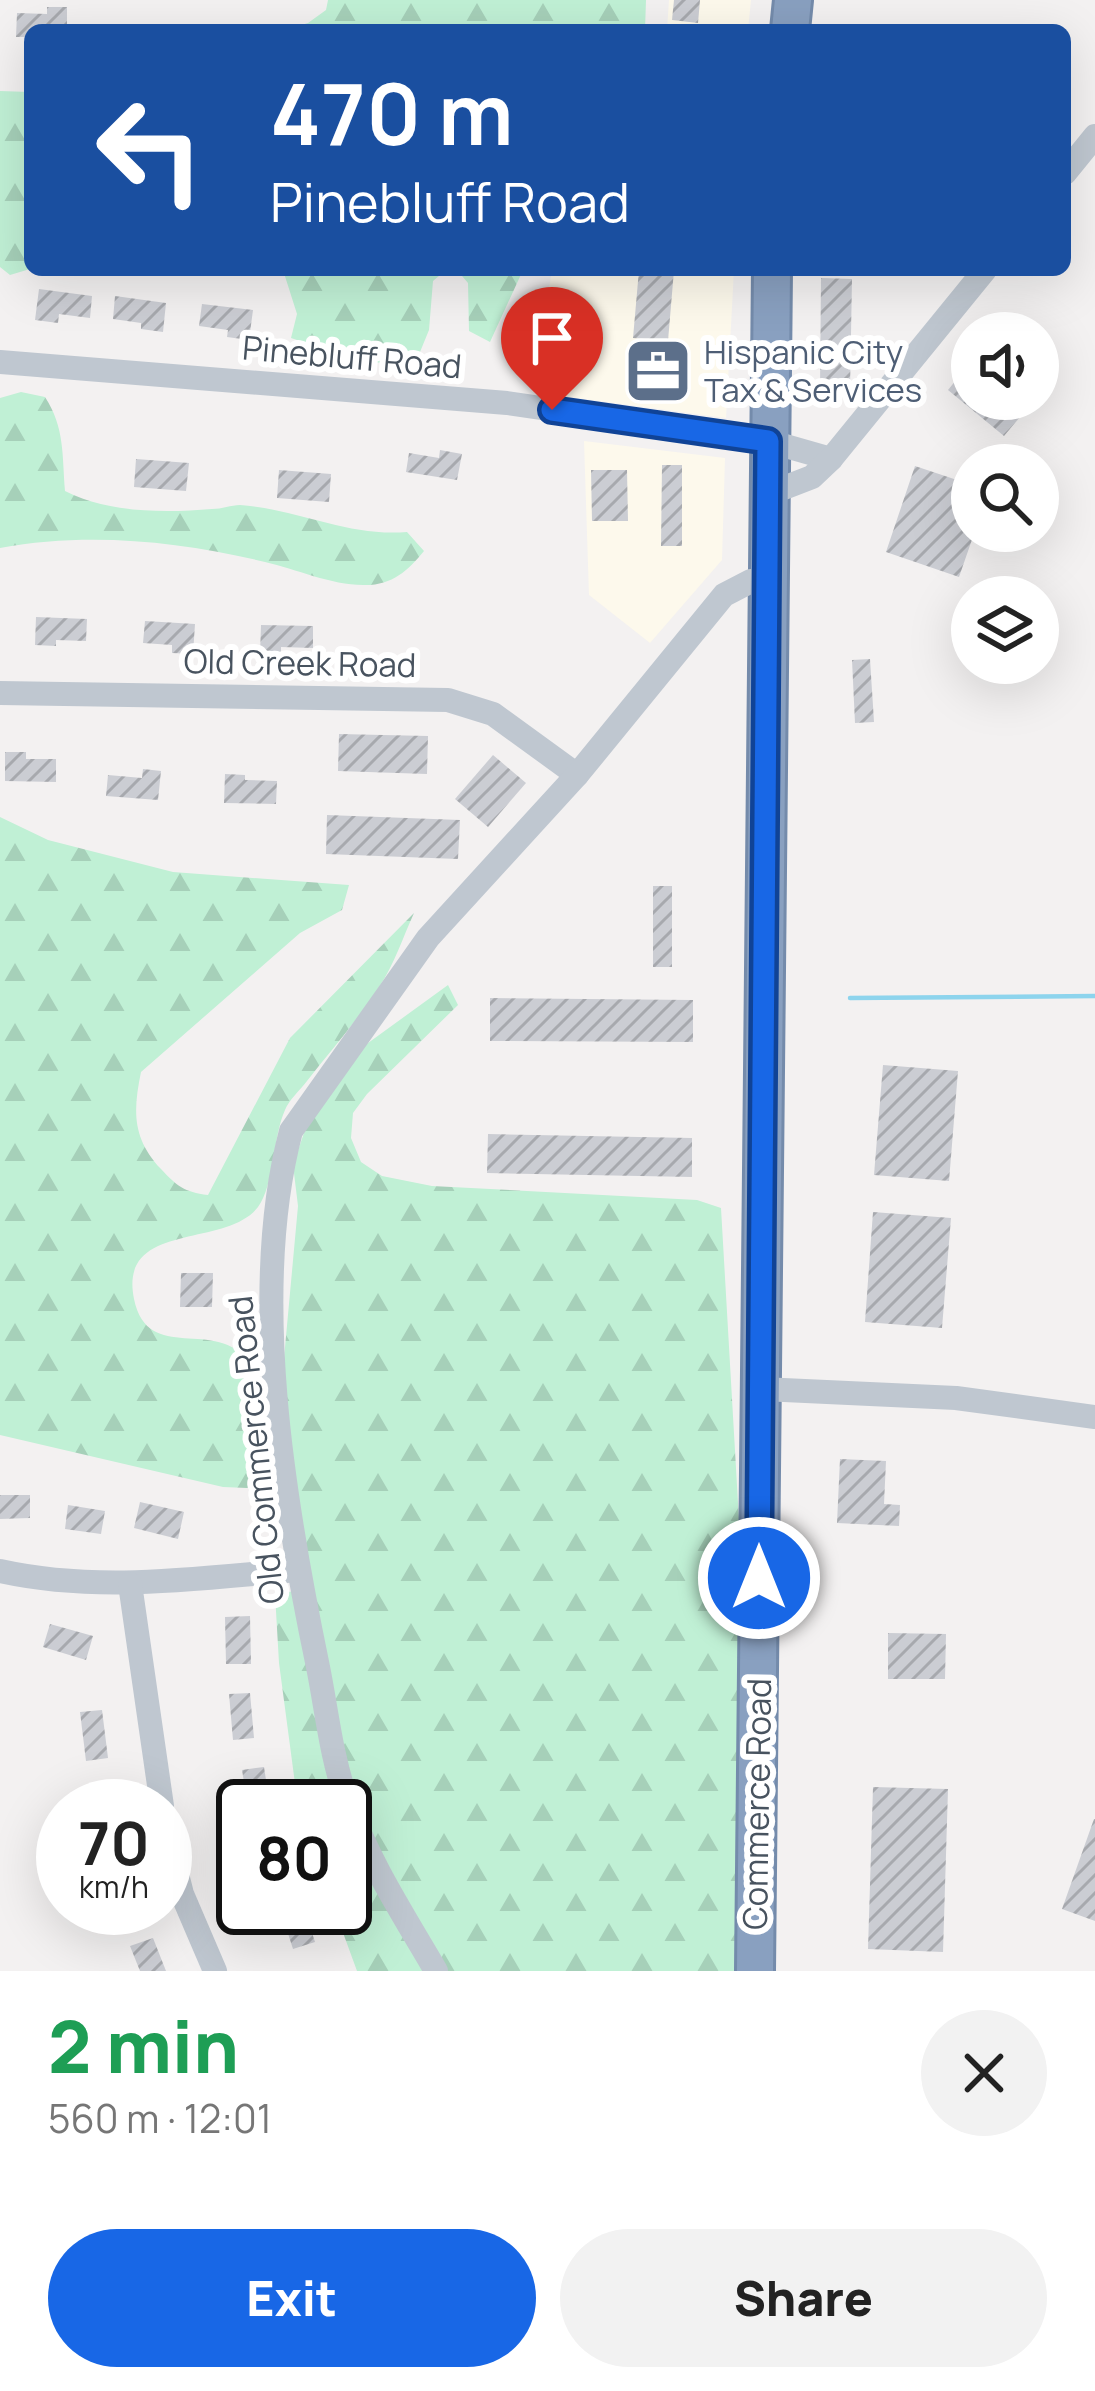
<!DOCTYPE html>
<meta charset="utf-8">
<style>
:root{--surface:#fff;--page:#f2f2f2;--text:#222;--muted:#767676;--accent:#1867e6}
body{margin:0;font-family:Manrope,sans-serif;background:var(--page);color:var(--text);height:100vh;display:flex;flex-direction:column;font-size:45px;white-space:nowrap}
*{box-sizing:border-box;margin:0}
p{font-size:39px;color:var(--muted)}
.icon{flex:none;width:66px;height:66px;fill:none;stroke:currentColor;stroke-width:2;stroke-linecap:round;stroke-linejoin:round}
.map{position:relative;height:1971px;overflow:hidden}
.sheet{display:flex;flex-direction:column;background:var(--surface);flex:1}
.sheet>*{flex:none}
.guide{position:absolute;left:24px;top:24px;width:1047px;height:252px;border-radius:18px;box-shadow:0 12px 48px #0002;background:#1a4fa0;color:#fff;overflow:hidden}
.fabs{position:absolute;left:951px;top:312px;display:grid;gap:24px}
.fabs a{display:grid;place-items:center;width:108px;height:108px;border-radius:50%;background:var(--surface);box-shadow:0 12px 48px #0002;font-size:60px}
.speed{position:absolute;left:36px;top:1779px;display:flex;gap:24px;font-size:60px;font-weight:700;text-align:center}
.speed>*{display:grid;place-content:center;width:156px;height:156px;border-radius:50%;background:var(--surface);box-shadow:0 12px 48px #0002;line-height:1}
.speed small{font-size:30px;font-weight:400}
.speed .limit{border:6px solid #111;border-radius:18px;background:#fff;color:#111}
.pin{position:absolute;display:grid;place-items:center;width:102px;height:102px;color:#fff;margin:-123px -51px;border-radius:50% 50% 50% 0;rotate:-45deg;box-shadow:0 0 12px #0007}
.pin .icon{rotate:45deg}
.me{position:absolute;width:132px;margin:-66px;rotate:0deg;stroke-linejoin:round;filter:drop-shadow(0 0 9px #0008)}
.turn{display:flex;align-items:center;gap:42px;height:252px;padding:0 48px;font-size:54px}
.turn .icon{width:156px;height:156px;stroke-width:2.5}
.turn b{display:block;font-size:84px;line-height:102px}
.round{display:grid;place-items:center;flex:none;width:126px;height:126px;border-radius:63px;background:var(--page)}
.head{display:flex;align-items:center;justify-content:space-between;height:204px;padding:0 48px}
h1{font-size:72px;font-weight:800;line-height:90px;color:#1e9e55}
.action{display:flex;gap:24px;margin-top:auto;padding:24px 48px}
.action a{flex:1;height:138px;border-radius:72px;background:var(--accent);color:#fff;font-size:48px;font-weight:800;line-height:138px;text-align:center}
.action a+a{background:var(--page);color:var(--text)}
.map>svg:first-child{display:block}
.commercial{fill:#fdf9ec}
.forest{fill:url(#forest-firs)}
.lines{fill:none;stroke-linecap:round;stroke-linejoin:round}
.stream{stroke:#8dd4ed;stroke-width:4.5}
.building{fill:url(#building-hatch)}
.highway-casing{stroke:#748bab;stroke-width:42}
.minor{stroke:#bfc7d0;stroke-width:24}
.highway{stroke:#89a0c0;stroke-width:36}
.route-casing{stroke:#104396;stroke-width:30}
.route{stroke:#1867e6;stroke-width:21}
.labels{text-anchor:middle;stroke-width:12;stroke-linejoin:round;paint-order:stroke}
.service-label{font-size:33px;fill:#4e5e75;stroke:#fff;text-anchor:start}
.street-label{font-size:33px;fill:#48535f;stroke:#fff}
</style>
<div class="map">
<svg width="1095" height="1971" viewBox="0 0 1095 1971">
<defs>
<pattern id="forest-firs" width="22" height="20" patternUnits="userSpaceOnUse" patternTransform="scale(3)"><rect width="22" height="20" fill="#c0f0d5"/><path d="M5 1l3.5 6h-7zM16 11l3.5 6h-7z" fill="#a6d0b9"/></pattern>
<pattern id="building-hatch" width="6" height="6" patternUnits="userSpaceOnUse" patternTransform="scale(3)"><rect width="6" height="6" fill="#cbcdd3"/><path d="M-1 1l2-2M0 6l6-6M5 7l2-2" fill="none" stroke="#a7a9ae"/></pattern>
</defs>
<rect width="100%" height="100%" fill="#f3f1f1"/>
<!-- commercial -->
<g class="commercial">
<polygon points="669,0 751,0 748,30 667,30"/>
<polygon points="552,270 734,270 726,418 532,392"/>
<polygon points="584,441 725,458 722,560 650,643 589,595"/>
</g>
<!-- forest -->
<g class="forest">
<polygon points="328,0 646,0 645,30 285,30 308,23 326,10"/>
<polygon points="0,91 30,92 30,269 10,275 0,267"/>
<path d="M283 270H446L433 281 429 330 420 352C372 376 338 354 291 338L297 314Z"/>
<polygon points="457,270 523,270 490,342 469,331 468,283"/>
<path d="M21 392 45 397C65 428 62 455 65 491 108 513 164 513 212 509 222 509 231 505 240 505 297 509 348 537 407 532L424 551C408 571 391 586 363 585 331 585 296 569 265 562 178 541 88 532 0 548V398Z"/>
<path d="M0 817 48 840 173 872 349 885 342 910 300 933 141 1072C133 1111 132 1138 161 1169 177 1186 184 1192 208 1195L290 1038 414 913C403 937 394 965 379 987 358 1020 331 1050 307 1081 300 1090 289 1100 285 1110 273 1136 274 1186 258 1207 226 1249 118 1220 134 1299 148 1366 216 1315 250 1363 260 1376 267 1457 271 1479L247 1488 223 1487 0 1435Z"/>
<polygon points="448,985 458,1005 367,1094 353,1113 351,1138 361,1162 382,1176 432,1186 697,1200 721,1208 739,1520 738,1971 357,1971 334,1908 345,1908 345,1806 298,1806 279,1663 275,1594 308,1589 283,1369 298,1206 293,1165 316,1098 346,1059"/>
</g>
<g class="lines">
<!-- stream -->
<polyline class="stream" points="850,998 1095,996"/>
</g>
<!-- building -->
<g class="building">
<polygon points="674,0 700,0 698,23 672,20"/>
<polygon points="47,7 67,7 67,30 30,30 30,37 16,37 17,13 47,14"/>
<polygon points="639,270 674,270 668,341 633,338"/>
<polygon points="821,278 852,279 850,390 820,389"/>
<polygon points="39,289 92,296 90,318 59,314 58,323 35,320"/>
<polygon points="115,296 166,303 163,332 141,329 141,323 113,319"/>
<polygon points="202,304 253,310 249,340 227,337 228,330 199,326"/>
<polygon points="643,346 669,348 665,395 639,393"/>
<polygon points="972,360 972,399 1035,399 1004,436 948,390"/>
<polygon points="440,450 462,454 457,480 406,472 409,453 439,458"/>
<polygon points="136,459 189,463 186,491 134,487"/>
<polygon points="662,465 682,465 682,546 661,546"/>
<polygon points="915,466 972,485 972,531 975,531 959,577 886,552"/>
<polygon points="279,470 331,474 329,502 277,498"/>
<polygon points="591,470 627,470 628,521 592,521"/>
<polygon points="36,617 87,619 86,641 56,640 56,646 35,645"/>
<polygon points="145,621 195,624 193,654 172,653 172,645 143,643"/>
<polygon points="261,625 313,626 313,648 281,647 281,654 260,654"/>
<polygon points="870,659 874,722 855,723 852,660"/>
<polygon points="339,734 428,736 427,774 338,771"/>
<polygon points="5,752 26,752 26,759 56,759 56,782 5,781"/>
<polygon points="493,755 526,783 488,827 455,799"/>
<polygon points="143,769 161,771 158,800 106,796 108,775 142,778"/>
<polygon points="225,774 245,775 245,780 277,781 276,804 224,803"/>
<polygon points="327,815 460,820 458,859 326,854"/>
<rect x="653" y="886" width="19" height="81"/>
<polygon points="490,998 693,1000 693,1042 490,1041"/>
<polygon points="883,1065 958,1071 949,1181 874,1175"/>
<polygon points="488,1134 692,1138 692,1177 487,1173"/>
<polygon points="873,1212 951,1218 942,1328 865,1322"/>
<polygon points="181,1273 213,1273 212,1307 180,1307"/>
<polygon points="840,1459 886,1461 884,1504 900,1505 899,1526 837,1523"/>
<polygon points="0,1495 30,1495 30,1518 0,1519"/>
<polygon points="140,1502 184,1512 178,1539 134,1528"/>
<polygon points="68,1505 105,1511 101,1534 65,1529"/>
<polygon points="250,1616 251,1664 226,1664 225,1617"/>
<polygon points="50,1624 93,1636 86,1660 43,1647"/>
<polygon points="888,1633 946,1634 945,1679 888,1679"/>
<polygon points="250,1693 254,1738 233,1740 229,1694"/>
<polygon points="102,1710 108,1758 86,1761 80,1712"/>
<polygon points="264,1767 270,1806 248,1806 242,1770"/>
<polygon points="115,1781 120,1806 95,1806 91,1786"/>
<polygon points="873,1787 948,1789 943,1952 868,1949"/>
<polygon points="1094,1819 1095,1819 1095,1921 1062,1909"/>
<polygon points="304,1908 315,1942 293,1949 282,1915"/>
<polygon points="153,1938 166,1971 140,1971 130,1946"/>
</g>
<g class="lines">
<defs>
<g id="highway">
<polyline points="790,30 793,0"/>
<polyline points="755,1971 772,270"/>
</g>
</defs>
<!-- highway casing -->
<use href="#highway" class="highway-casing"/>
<!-- minor -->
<g class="minor">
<polyline points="1065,173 1095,136"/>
<polyline points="0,362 507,403 768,441 831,459"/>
<polyline points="768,494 812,477 831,459 985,270"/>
<polyline points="0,693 448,700 493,714 577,775"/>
<polyline points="760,1389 956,1398 1095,1417"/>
<path d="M0 1571C99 1593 198 1578 298 1570"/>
<polyline points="130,1584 162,1806"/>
<polyline points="165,1827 182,1894 215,1971"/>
<path d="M436 1971C404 1916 368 1861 347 1801 331 1756 327 1712 318 1667 284 1504 248 1293 291 1131L428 938 577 775 724 595 751 581H769"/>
</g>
<!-- highway -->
<use href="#highway" class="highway"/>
</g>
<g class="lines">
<defs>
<polyline id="route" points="552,410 768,441 759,1578"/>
</defs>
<!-- route casing -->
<use href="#route" class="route-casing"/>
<!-- route -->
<use href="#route" class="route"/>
</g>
<!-- icons -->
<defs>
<symbol id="office-square" viewBox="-11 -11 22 22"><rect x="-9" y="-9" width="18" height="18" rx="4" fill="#5c6f8a" stroke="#fff"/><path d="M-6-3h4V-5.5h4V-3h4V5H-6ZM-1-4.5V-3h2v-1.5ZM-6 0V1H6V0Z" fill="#fff"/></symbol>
</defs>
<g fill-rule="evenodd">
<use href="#office-square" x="620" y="333" width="76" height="76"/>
</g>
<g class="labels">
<!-- service labels -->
<g class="service-label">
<text x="704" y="364">Hispanic City<tspan x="704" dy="38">Tax &amp; Services</tspan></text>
</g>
<!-- street labels -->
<g class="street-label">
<text transform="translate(352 357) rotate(5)" y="12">Pinebluff Road</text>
<text transform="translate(300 663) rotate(1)" y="12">Old Creek Road</text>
<text transform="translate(256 1450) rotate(-96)" y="12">Old Commerce Road</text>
<text transform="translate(757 1804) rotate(-89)" y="12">Commerce Road</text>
</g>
</g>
</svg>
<div class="fabs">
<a><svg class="icon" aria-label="sound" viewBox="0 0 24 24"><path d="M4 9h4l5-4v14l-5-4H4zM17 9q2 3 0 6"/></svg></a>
<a><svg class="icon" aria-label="search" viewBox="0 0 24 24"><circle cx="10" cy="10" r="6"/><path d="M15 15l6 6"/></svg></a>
<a><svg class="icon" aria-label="layers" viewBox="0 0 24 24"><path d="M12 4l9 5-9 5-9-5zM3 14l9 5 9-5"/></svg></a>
</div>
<div class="speed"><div>70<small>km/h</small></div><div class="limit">80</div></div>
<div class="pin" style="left:552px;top:410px;background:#d93025"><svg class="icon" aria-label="arrive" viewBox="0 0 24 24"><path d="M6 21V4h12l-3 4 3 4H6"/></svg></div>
<svg class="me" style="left:759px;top:1578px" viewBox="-20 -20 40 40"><circle r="17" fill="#1867e6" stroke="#fff" stroke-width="3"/><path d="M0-11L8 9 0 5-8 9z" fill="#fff"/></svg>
<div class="guide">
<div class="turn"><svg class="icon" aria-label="left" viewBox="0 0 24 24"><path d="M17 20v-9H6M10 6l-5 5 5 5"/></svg><div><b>470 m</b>Pinebluff Road</div></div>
</div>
</div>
<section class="sheet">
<div class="head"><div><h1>2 min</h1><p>560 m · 12:01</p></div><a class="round"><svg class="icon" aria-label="close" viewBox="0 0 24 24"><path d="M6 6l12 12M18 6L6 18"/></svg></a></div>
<div class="action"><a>Exit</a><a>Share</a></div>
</section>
